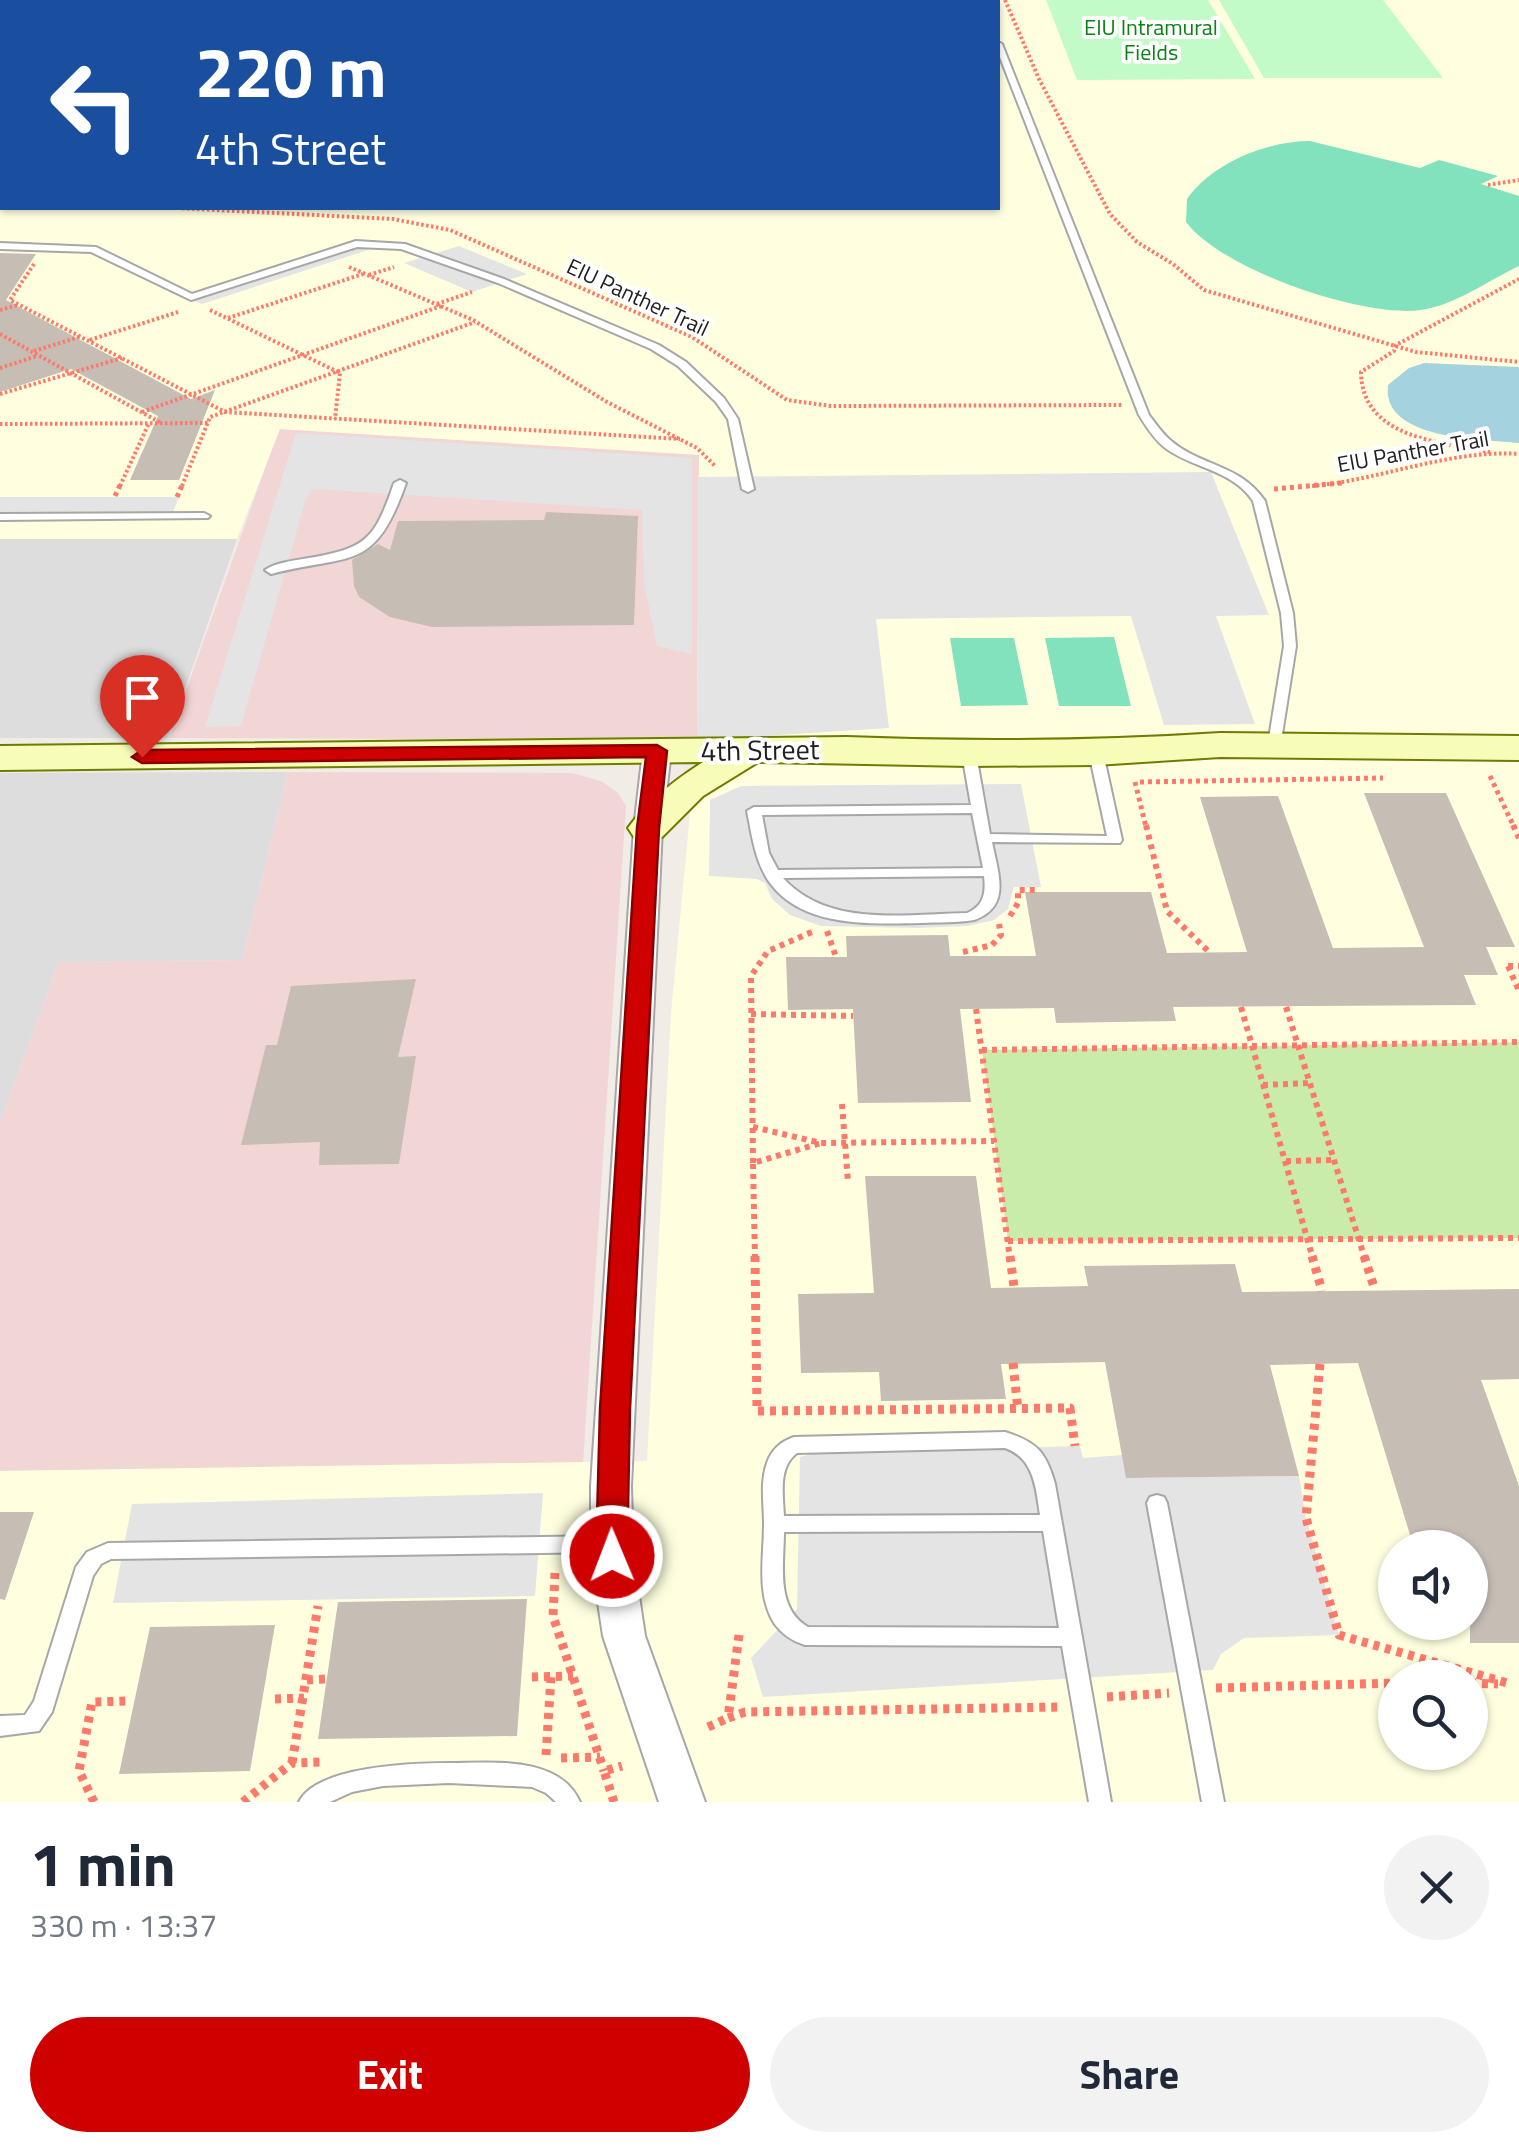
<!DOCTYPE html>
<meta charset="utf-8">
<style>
:root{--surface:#fff;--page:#f2f2f3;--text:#1f2937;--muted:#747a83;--accent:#cf0100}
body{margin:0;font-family:"Titillium Web",sans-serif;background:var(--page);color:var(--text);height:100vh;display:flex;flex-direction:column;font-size:38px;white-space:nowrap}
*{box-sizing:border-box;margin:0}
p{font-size:32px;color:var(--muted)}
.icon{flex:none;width:55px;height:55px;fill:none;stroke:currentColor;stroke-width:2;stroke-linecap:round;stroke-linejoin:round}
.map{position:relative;height:1802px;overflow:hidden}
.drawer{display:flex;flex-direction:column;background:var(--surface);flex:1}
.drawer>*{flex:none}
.guide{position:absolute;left:0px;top:0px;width:1000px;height:210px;box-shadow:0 2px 8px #0004;background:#1a4fa0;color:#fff;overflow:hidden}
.controls{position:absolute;left:1378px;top:1530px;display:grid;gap:20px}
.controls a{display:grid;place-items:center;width:110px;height:110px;border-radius:50%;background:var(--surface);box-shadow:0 2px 8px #0004;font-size:50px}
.pin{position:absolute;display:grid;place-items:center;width:85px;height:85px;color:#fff;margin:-102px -42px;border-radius:50% 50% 50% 0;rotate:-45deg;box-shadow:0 0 10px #0007}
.pin .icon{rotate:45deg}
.me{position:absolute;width:110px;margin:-55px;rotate:359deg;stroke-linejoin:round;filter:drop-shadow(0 0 8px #0008)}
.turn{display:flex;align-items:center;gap:35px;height:210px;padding:0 30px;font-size:45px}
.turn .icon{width:130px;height:130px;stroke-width:2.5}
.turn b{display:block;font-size:70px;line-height:85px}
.round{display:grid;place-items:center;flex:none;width:105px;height:105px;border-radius:52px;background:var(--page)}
.head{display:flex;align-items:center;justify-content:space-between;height:170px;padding:0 30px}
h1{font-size:60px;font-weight:700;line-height:75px}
.action{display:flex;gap:20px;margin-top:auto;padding:20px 30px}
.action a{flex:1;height:115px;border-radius:60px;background:var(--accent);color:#fff;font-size:40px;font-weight:700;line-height:115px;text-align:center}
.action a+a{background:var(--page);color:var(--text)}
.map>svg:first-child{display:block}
.residential{fill:#dedddd}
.commercial{fill:#f2d6d5}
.education{fill:#ffffe0;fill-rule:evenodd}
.grass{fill:#caecaa}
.park{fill:#c2fbc7}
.pitch{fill:#81e2bd}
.parking{fill:#e4e4e4}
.water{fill:#a5d2df}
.building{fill:#c6bdb5}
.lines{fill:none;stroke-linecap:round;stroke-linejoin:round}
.lane-casing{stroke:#a7a7a7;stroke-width:4}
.street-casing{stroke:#a7a7a7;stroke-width:4}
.secondary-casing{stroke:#6e7c01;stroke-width:4}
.path-far3{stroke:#fe7969;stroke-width:4;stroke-dasharray:2.5 2.5;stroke-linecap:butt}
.path-far2{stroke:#fe7969;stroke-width:5;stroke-dasharray:4 4;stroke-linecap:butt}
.path-far1{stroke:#fe7969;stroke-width:6;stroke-dasharray:5 5;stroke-linecap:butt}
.path{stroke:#fe7969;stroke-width:9;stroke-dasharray:6 6;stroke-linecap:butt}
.lane{fill:#fff;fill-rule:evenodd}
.street{fill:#fff;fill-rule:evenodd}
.secondary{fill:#f8fcb9;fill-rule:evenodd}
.route{fill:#cf0100;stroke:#870100;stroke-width:2.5}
.labels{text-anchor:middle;stroke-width:8;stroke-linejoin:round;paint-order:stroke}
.far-park-label{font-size:22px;fill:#088313;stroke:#fff}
.far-street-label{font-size:22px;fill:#202020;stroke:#fff}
.street-label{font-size:28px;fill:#202020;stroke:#fff}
</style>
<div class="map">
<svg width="1519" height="1802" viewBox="0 0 1519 1802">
<rect width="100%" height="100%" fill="#f1ede6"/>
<!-- residential -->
<g class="residential">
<polygon points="0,539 237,539 168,738 0,738"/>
<polygon points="288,772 242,960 59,962 0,1122 0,773"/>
</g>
<!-- commercial -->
<g class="commercial">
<polygon points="279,429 699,454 697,740 169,738"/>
<polygon points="288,772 572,773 601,781 618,793 626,806 583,1464 0,1471 0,1122 59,962 242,960"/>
</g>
<!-- education -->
<path class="education" d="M33 0H1519V1802H0V1471L647 1461 671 1014 697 740 699 455 280 429 237 539H0V46L2 43V208H998V2H32ZM1395 1548H1470V1622H1395ZM1395 1678H1470V1752H1395Z"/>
<!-- grass -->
<polygon class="grass" points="1519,1042 1519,1238 1008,1241 982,1050"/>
<!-- park -->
<g class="park">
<polygon points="1046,0 1208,0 1255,79 1077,80"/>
<polygon points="1219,0 1383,0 1443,78 1264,78"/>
</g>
<!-- pitch -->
<g class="pitch">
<path d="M1310 141 1420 168 1439 160 1498 176 1481 184 1519 196V266C1489 280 1454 306 1420 310 1363 318 1222 270 1186 222L1187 199C1213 162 1268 141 1310 141Z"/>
<polygon points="1114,637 1131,706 1059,706 1045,638"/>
<polygon points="950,638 1014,638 1028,705 961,706"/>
</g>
<!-- parking -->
<g class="parking">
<polygon points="361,245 371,249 202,304 192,300"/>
<polygon points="459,246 527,274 472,292 404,263"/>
<polygon points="296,433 692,458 692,654 657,646 644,583 642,510 314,489 306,498 241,726 205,727"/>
<polygon points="1211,472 1269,615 1216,616 1255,724 1164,725 1131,616 876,619 889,728 697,740 698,477"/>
<polygon points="179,497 173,512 0,512 0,497"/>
<polygon points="1021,784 1041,887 1014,887 1008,909 994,920 967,926 918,928 821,926 790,915 772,899 765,883 757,879 709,876 710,800 741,786"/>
<polygon points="1080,1446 1083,1458 1122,1455 1127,1478 1299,1476 1306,1518 1339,1635 1244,1638 1221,1654 1213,1670 763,1697 751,1658 797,1609 800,1457 815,1453"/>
<polygon points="543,1493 535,1596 113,1603 132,1504"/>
</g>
<!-- water -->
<path class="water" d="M1424 363 1519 367V443C1481 439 1381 440 1388 385L1409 368Z"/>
<!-- building -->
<g class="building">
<polygon points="0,253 36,254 6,300 191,399 215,390 179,480 130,480 158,416 71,369 0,392"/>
<polygon points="546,512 638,516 634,625 432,627 390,617 359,597 354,586 352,560 378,544 390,550 398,521 544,520"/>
<polygon points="1364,793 1446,793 1515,947 1486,947 1498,975 1464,975 1476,1005 1173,1007 1176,1021 1056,1023 1054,1008 960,1009 971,1102 858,1103 853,1009 788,1010 786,957 847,957 846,936 948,935 950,956 1036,956 1025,892 1151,892 1167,953 1247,952 1200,797 1278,796 1333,948 1424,947"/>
<polygon points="416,979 398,1057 416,1056 399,1164 319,1165 320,1142 241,1145 266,1045 277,1045 291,986"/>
<polygon points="865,1176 976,1176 991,1288 1088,1286 1084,1266 1235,1264 1242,1292 1519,1289 1519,1379 1481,1380 1519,1486 1519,1643 1470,1643 1470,1548 1414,1548 1358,1363 1270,1365 1299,1476 1126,1478 1105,1362 1001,1364 1006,1399 881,1401 879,1372 801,1373 798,1294 874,1293"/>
<polygon points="0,1512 34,1512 5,1600 0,1599"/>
<polygon points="527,1599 517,1736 318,1739 338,1602"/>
<polygon points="275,1625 250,1771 119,1774 150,1627"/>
</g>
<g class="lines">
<defs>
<g id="lane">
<polygon points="973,0 981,0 982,2 975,2"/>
<path d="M998 42 1002 44 1149 415C1156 424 1162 433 1170 440 1201 467 1239 463 1265 501L1293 613 1296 646 1280 747 1275 748 1268 744 1284 646 1281 613 1253 501C1232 469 1192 469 1164 447 1153 438 1146 426 1139 415L998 52Z"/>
<polygon points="356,241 405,244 504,279 659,345 686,362 724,398 738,419 754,489 748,492 742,489 728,419 716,402 678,366 651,349 498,283 401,249 357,247 191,300 91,252 0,249 0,243 96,247 192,294"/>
<path d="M400 480 406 483C374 574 351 553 271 574L265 570C276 563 290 561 303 559 365 549 374 542 394 483Z"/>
<polygon points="204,513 210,516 208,518 0,520 0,514"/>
<path d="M1096 749 1103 753 1122 840 1120 843 992 842C998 873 1012 907 974 920 957 923 938 922 921 923 871 924 803 928 770 883 755 862 752 836 747 811L754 807 971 805 962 754 969 750 976 754 990 834 1107 836 1089 753ZM972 813 983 868 778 870 769 853 762 815ZM984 876C986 893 984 906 967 913 906 914 828 928 783 878Z"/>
<path d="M1005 1432C1037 1442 1046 1452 1055 1484L1111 1802H1089L1062 1646 805 1645C792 1641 782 1634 774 1623 756 1594 764 1556 764 1524 764 1504 760 1482 767 1463 772 1449 780 1442 794 1437ZM1005 1448C1034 1458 1036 1488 1040 1515L784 1516C783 1494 778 1467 797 1453ZM1043 1531 1059 1628 808 1627C775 1608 784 1564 784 1532Z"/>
<polygon points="1157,1495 1164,1497 1167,1503 1224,1802 1202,1802 1147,1503 1150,1497"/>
<polygon points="607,1536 614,1538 617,1544 614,1550 607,1552 111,1559 101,1564 93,1576 52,1712 39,1731 0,1736 0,1716 25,1715 34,1701 76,1567 87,1552 108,1543"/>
<path d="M449 1763C493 1763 559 1755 580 1802H556L546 1793 532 1787 449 1783 383 1786 352 1792 330 1802H299C316 1766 414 1763 449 1763Z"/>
</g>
<polygon id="street" points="657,743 671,751 662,828 631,1486 633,1556 645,1636 705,1802 659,1802 603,1636 591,1556 591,1486 634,828 643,751"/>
<path id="secondary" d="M1220 733 1519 736V760L1220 757 1096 765 969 766 758 762 703 796 662 837 648 840 634 837 628 828C647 801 675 780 703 762L0 770V746L847 737C972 742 1095 741 1220 733Z"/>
</defs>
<!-- lane casing -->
<use href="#lane" class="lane-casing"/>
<!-- street casing -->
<use href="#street" class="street-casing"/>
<!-- secondary casing -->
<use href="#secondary" class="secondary-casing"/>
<!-- path-far3 -->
<g class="path-far3">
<polyline points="1005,0 1039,79 1110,214 1137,242 1173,264 1204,290 1416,352 1519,362"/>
<polyline points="1488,185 1519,180"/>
<polyline points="177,208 393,219 450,230 692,337 787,400 831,406 1122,405"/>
<polyline points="34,264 10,300 225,412 680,439"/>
<polyline points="349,267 473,320 607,402 697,448 715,466"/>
<polyline points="369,275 394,267"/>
<polyline points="437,304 472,292"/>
<polyline points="0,310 18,305"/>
<polyline points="210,310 340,373 335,419"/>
<polyline points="228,318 363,274"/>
<polyline points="0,334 161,423"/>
<polyline points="90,340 178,312"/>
<polyline points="34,351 79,337"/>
<polyline points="0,368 37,356"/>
<polyline points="0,394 122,358"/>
<polyline points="142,412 441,306"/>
<polyline points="0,424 208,423"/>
<path d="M1490 452C1439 442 1362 438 1361 372L1394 351 1396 345 1519 279"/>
<polyline points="120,486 149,423"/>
<polyline points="182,486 210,417 475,322"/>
<path d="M1312 486C1381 480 1450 449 1519 454"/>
</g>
<!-- path-far2 -->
<g class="path-far2">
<polyline points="1274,489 1342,483"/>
<polyline points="115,496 121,483"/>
<polyline points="177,497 183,483"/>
<polyline points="1490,776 1514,827"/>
<polyline points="1135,782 1146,827"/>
<polyline points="1140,782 1383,778"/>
</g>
<!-- path-far1 -->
<g class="path-far1">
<polyline points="1146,825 1167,911 1209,952"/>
<polyline points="1513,825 1519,838"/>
<polyline points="1010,916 1018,903 1018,890 1038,890"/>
<polyline points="827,931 836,957"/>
<polyline points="963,952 992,945 1001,935 999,924"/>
<polyline points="1508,966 1519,991"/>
<polyline points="1508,966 1519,966"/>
<polyline points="1241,1007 1313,1259"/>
<polyline points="1286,1007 1365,1259"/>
<polyline points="976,1009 1010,1259"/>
<polyline points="751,1014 853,1016"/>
<polyline points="982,1050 1519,1042"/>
<polyline points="1263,1085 1311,1083"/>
<polyline points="842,1104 848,1182"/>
<polyline points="753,1127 821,1143 994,1141"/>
<polyline points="1286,1161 1335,1160"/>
<polyline points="753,1163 751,976 768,951 814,931"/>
<polyline points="1008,1241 1519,1238"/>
<polyline points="755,1259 753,1163 821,1143"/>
</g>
<!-- path -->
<g class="path">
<polyline points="755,1256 757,1411 1070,1408 1075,1446"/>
<polyline points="1010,1256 1014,1287"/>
<polyline points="1312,1256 1322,1291"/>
<polyline points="1364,1256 1375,1290"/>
<polyline points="1013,1363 1018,1410"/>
<polyline points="1320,1364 1306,1518 1339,1635 1511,1684"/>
<polyline points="555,1573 553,1616 604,1771"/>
<polyline points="739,1635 728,1718 745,1712 1061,1707"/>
<polyline points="532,1677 573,1676"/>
<polyline points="307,1680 326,1679"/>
<polyline points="1470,1683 1498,1684"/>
<polyline points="1216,1688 1395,1683"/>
<polyline points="1107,1697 1169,1693"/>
<polyline points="275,1699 304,1698"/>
<polyline points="708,1727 728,1718"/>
<polyline points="546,1755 551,1677"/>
<polyline points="561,1758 600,1757"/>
<polyline points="292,1763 318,1606"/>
<polyline points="94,1802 79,1771 92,1702 128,1701"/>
<polyline points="243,1802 292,1763 321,1762"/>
<polyline points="614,1802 604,1771 622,1766"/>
</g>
<!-- lane -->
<use href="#lane" class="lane"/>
<!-- street -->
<use href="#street" class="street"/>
<!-- secondary -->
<use href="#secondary" class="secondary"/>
</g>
<!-- route -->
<polygon class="route" points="657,745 667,751 659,828 630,1409 627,1556 623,1565 612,1569 601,1565 596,1556 600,1409 637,828 646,757 142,763 132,757 142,750"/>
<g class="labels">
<!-- far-park labels -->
<g class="far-park-label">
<text x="1151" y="35">EIU Intramural<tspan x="1151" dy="25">Fields</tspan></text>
</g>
<!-- far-street labels -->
<g class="far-street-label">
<text transform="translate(638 297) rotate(25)" y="8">EIU Panther Trail</text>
<text transform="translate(1413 451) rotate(-10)" y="8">EIU Panther Trail</text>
</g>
<!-- street labels -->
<g class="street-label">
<text transform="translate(760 750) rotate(-1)" y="10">4th Street</text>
</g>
</g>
</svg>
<div class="controls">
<a><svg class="icon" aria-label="sound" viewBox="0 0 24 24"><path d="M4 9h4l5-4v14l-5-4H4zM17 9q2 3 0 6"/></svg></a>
<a><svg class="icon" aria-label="search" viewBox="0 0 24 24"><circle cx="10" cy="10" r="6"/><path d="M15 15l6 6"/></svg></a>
</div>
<div class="pin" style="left:142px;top:757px;background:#d93025"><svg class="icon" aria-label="arrive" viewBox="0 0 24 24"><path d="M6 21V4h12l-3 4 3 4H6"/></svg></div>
<svg class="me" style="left:612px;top:1556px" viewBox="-20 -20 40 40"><circle r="17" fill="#cf0100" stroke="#fff" stroke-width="3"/><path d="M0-11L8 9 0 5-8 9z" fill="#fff"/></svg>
<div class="guide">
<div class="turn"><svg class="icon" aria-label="left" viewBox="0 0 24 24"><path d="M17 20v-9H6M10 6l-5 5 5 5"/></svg><div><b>220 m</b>4th Street</div></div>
</div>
</div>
<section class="drawer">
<div class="head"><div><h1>1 min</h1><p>330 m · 13:37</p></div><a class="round"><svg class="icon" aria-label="close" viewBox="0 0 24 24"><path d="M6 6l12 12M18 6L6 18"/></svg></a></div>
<div class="action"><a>Exit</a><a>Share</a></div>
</section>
